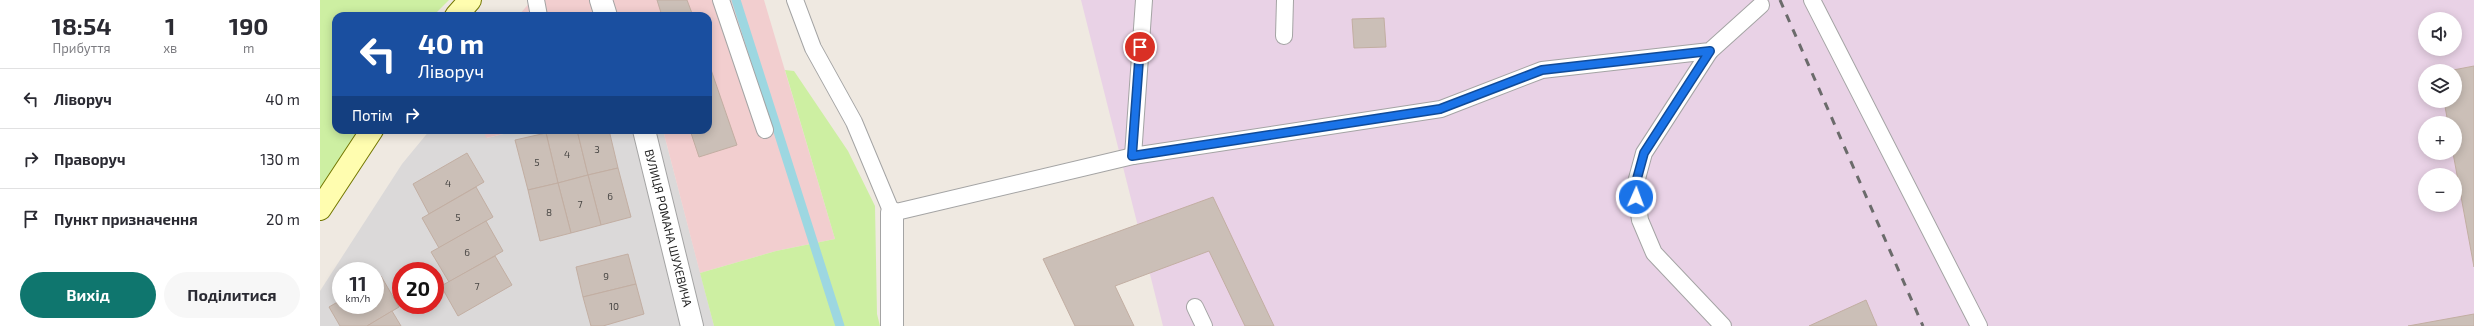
<!DOCTYPE html>
<html lang="uk">
<meta charset="utf-8">
<style>
:root{--surface:#fff;--page:#f7f7f7;--text:#2b2b33;--muted:#7c7c81;--line:#e1e1e2;--accent:#0f766e}
body{margin:0;font-family:"Exo 2",sans-serif;background:var(--page);color:var(--text);height:100vh;display:flex;flex-direction:column;font-size:15px;white-space:nowrap}
*{box-sizing:border-box;margin:0}
p{font-size:13px;color:var(--muted)}
.icon{flex:none;width:22px;height:22px;fill:none;stroke:currentColor;stroke-width:2;stroke-linecap:round;stroke-linejoin:round}
.map{position:relative;flex:1;overflow:hidden}
.sheet{display:flex;flex-direction:column;background:var(--surface);width:320px}
.sheet>*{flex:none}
.hud{position:absolute;left:12px;top:12px;width:380px;height:122px;border-radius:12px;box-shadow:0 2px 10px #0003;background:#1a4fa0;color:#fff;overflow:hidden}
.controls{position:absolute;left:2098px;top:12px;display:grid;gap:8px}
.controls a{display:grid;place-items:center;width:44px;height:44px;border-radius:50%;background:var(--surface);box-shadow:0 2px 10px #0003;font-size:20px}
.speed{position:absolute;left:12px;top:262px;display:flex;gap:8px;font-size:20px;font-weight:700;text-align:center}
.speed>*{display:grid;place-content:center;width:52px;height:52px;border-radius:50%;background:var(--surface);box-shadow:0 2px 10px #0003;line-height:1}
.speed small{font-size:10px;font-weight:400}
.speed .limit{border:6px solid #d22;background:#fff;color:#111}
.pin{position:absolute;display:grid;place-items:center;width:34px;height:34px;color:#fff;margin:-17px;border:2px solid #fff;border-radius:50%;box-shadow:0 1px 4px #0007}
.me{position:absolute;width:44px;margin:-22px;rotate:2deg;stroke-linejoin:round;filter:drop-shadow(0 0 3px #0008)}
.turn{display:flex;align-items:center;gap:14px;height:84px;padding:0 20px;font-size:18px}
.turn .icon{width:52px;height:52px;stroke-width:2.5}
.turn b{display:block;font-size:28px;line-height:34px}
.then{display:flex;align-items:center;height:38px;padding:0 20px;background:#0003;gap:8px;font-size:15px}
.eta{display:flex;justify-content:space-evenly;align-items:center;height:68px;text-align:center}
.eta b{font-size:24px;font-weight:700;line-height:28px}
.primary-button{display:flex;gap:8px;margin-top:auto;padding:8px 20px}
.primary-button a{flex:1;height:46px;border-radius:24px;background:var(--accent);color:#fff;font-size:16px;font-weight:700;line-height:46px;text-align:center}
.primary-button a+a{background:var(--page);color:var(--text)}
ul{padding:0;list-style:none}
li{display:flex;align-items:center;gap:12px;height:60px;padding:0 20px;border-top:1px solid var(--line)}
li div{flex:1}
li b{display:block;font-size:15px}
li em{font-style:normal}
main{display:flex;flex:1;min-height:0}
.map>svg:first-child{display:block}
.residential{fill:#dbd9d9;fill-rule:evenodd}
.commercial{fill:#f2cecf}
.industrial{fill:#e9d2e6;fill-rule:evenodd}
.grass{fill:#cdefa2}
.lines{fill:none;stroke-linecap:round;stroke-linejoin:round}
.stream{stroke:#9dd7e1;stroke-width:9}
.building{fill:#cbbfb7;stroke:#c2aea2}
.service-casing{stroke:#a4a4a4;stroke-width:18}
.minor-casing{stroke:#a4a4a4;stroke-width:24}
.secondary-casing{stroke:#737700;stroke-width:24}
.service{stroke:#fff;stroke-width:16}
.minor{stroke:#fff;stroke-width:22}
.secondary{stroke:#fffdaf;stroke-width:22}
.rail{stroke:#6b6b6b;stroke-width:3;stroke-dasharray:8 8;stroke-linecap:butt}
.route-casing{stroke:#114b97;stroke-width:10}
.route{stroke:#1a73e8;stroke-width:7}
.labels{text-anchor:middle;stroke-width:3;stroke-linejoin:round;paint-order:stroke}
.number-label{font-size:10px;fill:#484644}
.street-label{font-size:12px;fill:#1d1d1d;stroke:#fff}
</style>
<main>
<section class="sheet">
<div class="eta">
<div><b>18:54</b><p>Прибуття</p></div>
<div><b>1</b><p>хв</p></div>
<div><b>190</b><p>m</p></div>
</div>
<ul>
<li><svg class="icon" aria-label="left" viewBox="0 0 24 24"><path d="M17 20v-9H6M10 6l-5 5 5 5"/></svg><div><b>Ліворуч</b></div><em>40 m</em></li>
<li><svg class="icon" aria-label="right" viewBox="0 0 24 24"><path d="M7 20v-9h11M14 6l5 5-5 5"/></svg><div><b>Праворуч</b></div><em>130 m</em></li>
<li><svg class="icon" aria-label="arrive" viewBox="0 0 24 24"><path d="M6 21V4h12l-3 4 3 4H6"/></svg><div><b>Пункт призначення</b></div><em>20 m</em></li>
</ul>
<div class="primary-button"><a>Вихід</a><a>Поділитися</a></div>
</section>
<div class="map">
<svg width="2154" height="326" viewBox="0 0 2154 326">
<rect width="100%" height="100%" fill="#efe9e1"/>
<!-- residential -->
<path class="residential" d="M110 130H164L167 138 200 130H343L394 326H0V291L82 164ZM21 271H55V305H21ZM81 271H115V305H81Z"/>
<!-- commercial -->
<g class="commercial">
<polygon points="212,0 272,0 276,16 198,16"/>
<polygon points="290,0 444,0 515,239 456,251 380,273 343,130 388,130 388,16 295,16"/>
<polygon points="164,130 200,130 166,138"/>
</g>
<!-- industrial -->
<path class="industrial" d="M761 0H2154V326H843ZM2105 19H2135V49H2105ZM2105 71H2135V101H2105ZM2105 123H2135V153H2105ZM2105 175H2135V205H2105Z"/>
<!-- grass -->
<g class="grass">
<polygon points="0,0 129,0 113,16 16,16 16,130 39,130 0,190"/>
<polygon points="465,70 474,71 528,151 555,206 557,314 560,326 394,326 380,273 456,251 515,239"/>
</g>
<g class="lines">
<!-- stream -->
<polyline class="stream" points="416,0 520,326"/>
</g>
<!-- building -->
<g class="building">
<polygon points="337,0 367,0 373,16 342,16"/>
<polygon points="1064,18 1066,47 1034,48 1032,19"/>
<polygon points="388,61 417,145 379,157 370,130 388,130"/>
<polygon points="2154,66 2154,267 2133,153 2135,123 2128,123 2124,101 2135,101 2135,71 2128,71"/>
<polygon points="236,130 257,130 268,175 238,183 226,133"/>
<polygon points="257,130 289,130 298,168 268,175"/>
<polygon points="226,133 238,183 208,190 195,140"/>
<polygon points="147,153 164,182 109,214 93,184"/>
<polygon points="298,168 311,217 281,225 268,175"/>
<polygon points="268,175 281,225 251,233 238,183"/>
<polygon points="238,183 251,233 220,241 208,190"/>
<polygon points="156,187 173,217 119,248 102,218"/>
<polygon points="893,197 954,326 925,326 889,251 795,286 814,326 755,326 723,259"/>
<polygon points="166,221 183,251 129,282 111,252"/>
<polygon points="308,254 316,284 263,297 256,267"/>
<polygon points="175,256 192,285 138,316 121,286"/>
<polygon points="61,276 79,307 47,326 20,326 9,307 21,300 21,305 55,305 55,279"/>
<polygon points="316,284 324,314 283,326 271,326 263,297"/>
<polygon points="1546,300 1557,326 1489,326"/>
<polygon points="72,311 81,326 47,326"/>
<polygon points="2154,314 2154,326 2088,326"/>
</g>
<g class="lines">
<defs>
<g id="service">
<polyline points="216,0 219,16"/>
<polyline points="401,0 445,130"/>
<polyline points="475,0 493,48 534,122 572,213 813,156 1121,109 1222,70 1390,51 1441,5"/>
<polyline points="1492,0 1659,326"/>
<polyline points="964,36 965,0"/>
<polyline points="1390,51 1324,153 1315,186 1320,220 1334,253 1403,326"/>
<polyline points="813,156 824,0"/>
<polyline points="875,307 884,326"/>
</g>
<g id="minor">
<polyline points="281,0 286,16"/>
<polyline points="324,130 372,326"/>
<polyline points="572,326 572,213"/>
</g>
<g id="secondary">
<polyline points="136,16 150,0"/>
<polyline points="0,209 52,130"/>
</g>
</defs>
<!-- service casing -->
<use href="#service" class="service-casing"/>
<!-- minor casing -->
<use href="#minor" class="minor-casing"/>
<!-- secondary casing -->
<use href="#secondary" class="secondary-casing"/>
<!-- service -->
<use href="#service" class="service"/>
<!-- minor -->
<use href="#minor" class="minor"/>
<!-- secondary -->
<use href="#secondary" class="secondary"/>
<!-- rail -->
<polyline class="rail" points="1460,0 1603,326"/>
</g>
<g class="lines">
<defs>
<polyline id="route" points="820,47 812,156 1120,109 1222,70 1390,51 1324,153 1315,186 1316,197"/>
</defs>
<!-- route casing -->
<use href="#route" class="route-casing"/>
<!-- route -->
<use href="#route" class="route"/>
</g>
<g class="labels">
<!-- number labels -->
<g class="number-label">
<text x="277" y="153">3</text>
<text x="247" y="158">4</text>
<text x="217" y="166">5</text>
<text x="128" y="187">4</text>
<text x="290" y="200">6</text>
<text x="260" y="208">7</text>
<text x="229" y="216">8</text>
<text x="138" y="221">5</text>
<text x="147" y="256">6</text>
<text x="286" y="280">9</text>
<text x="157" y="290">7</text>
<text x="294" y="310">10</text>
</g>
<!-- street labels -->
<g class="street-label">
<text transform="translate(348 228) rotate(76)" y="4">ВУЛИЦЯ РОМАНА ШУХЕВИЧА</text>
</g>
</g>
</svg>
<div class="controls">
<a><svg class="icon" aria-label="sound" viewBox="0 0 24 24"><path d="M4 9h4l5-4v14l-5-4H4zM17 9q2 3 0 6"/></svg></a>
<a><svg class="icon" aria-label="layers" viewBox="0 0 24 24"><path d="M12 4l9 5-9 5-9-5zM3 14l9 5 9-5"/></svg></a>
<a>+</a>
<a>−</a>
</div>
<div class="speed"><div>11<small>km/h</small></div><div class="limit">20</div></div>
<div class="pin" style="left:820px;top:47px;background:#d93025"><svg class="icon" aria-label="arrive" viewBox="0 0 24 24"><path d="M6 21V4h12l-3 4 3 4H6"/></svg></div>
<svg class="me" style="left:1316px;top:197px" viewBox="-20 -20 40 40"><circle r="17" fill="#1a73e8" stroke="#fff" stroke-width="3"/><path d="M0-11L8 9 0 5-8 9z" fill="#fff"/></svg>
<div class="hud">
<div class="turn"><svg class="icon" aria-label="left" viewBox="0 0 24 24"><path d="M17 20v-9H6M10 6l-5 5 5 5"/></svg><div><b>40 m</b>Ліворуч</div></div>
<div class="then">Потім<svg class="icon" aria-label="right" viewBox="0 0 24 24"><path d="M7 20v-9h11M14 6l5 5-5 5"/></svg></div>
</div>
</div>
</main>
